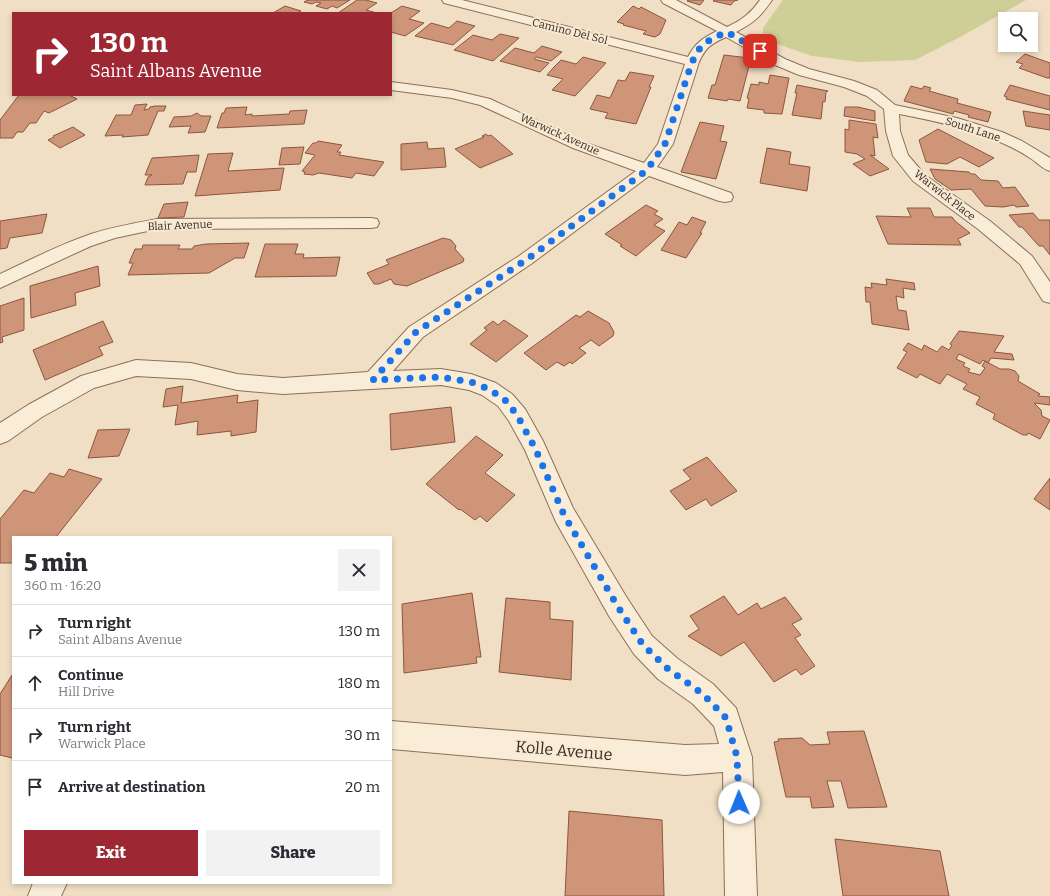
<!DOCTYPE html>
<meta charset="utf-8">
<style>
:root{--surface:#fff;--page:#f2f2f3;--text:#2b2b33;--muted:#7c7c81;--line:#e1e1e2;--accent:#9d2732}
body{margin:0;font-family:Bitter,serif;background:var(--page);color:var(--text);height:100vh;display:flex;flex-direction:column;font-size:15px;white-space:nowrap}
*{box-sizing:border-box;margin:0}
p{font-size:13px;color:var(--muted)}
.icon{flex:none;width:22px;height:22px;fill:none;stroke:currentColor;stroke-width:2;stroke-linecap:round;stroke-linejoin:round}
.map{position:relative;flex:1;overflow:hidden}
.sheet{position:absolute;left:12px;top:536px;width:380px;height:348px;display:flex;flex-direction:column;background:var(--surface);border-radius:0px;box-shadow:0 2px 6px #0003}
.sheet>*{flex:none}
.banner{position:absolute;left:12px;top:12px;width:380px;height:84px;border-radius:0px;box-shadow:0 2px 6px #0003;background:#9d2732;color:#fff;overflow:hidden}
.fabs{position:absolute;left:998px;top:12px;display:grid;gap:8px}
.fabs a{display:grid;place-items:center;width:40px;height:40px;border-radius:0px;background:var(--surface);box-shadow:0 2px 6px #0003;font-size:20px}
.pin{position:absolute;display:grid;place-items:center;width:34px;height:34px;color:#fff;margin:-17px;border-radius:8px;box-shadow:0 2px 6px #0006}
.me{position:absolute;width:44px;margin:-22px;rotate:359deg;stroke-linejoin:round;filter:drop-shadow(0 0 3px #0008)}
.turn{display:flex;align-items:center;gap:14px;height:84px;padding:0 12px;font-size:18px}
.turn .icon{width:52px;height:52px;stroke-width:2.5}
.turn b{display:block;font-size:28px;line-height:34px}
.round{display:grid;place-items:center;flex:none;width:42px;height:42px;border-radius:0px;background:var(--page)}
.head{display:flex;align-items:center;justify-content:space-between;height:68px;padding:0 12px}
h1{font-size:24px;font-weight:800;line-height:30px}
.action{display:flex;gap:8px;margin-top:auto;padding:8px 12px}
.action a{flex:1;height:46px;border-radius:0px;background:var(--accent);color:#fff;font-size:16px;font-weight:800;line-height:46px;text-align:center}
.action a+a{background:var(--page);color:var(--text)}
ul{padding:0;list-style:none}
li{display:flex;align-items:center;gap:12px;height:52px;padding:0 12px;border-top:1px solid var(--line)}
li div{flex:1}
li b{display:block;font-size:15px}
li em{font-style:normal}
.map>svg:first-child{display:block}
.green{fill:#cdcf97}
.building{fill:#cf9578;stroke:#8b563e}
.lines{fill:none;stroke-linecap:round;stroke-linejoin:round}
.street-casing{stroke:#8b7059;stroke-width:2}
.street{fill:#faedd8;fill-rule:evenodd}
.route{stroke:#1a73e8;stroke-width:7;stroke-dasharray:0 12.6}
.labels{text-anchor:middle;stroke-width:4;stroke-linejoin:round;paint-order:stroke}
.far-street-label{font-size:11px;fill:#3b291e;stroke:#f7ead4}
.near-street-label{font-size:16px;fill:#3b291e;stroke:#f7ead4}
</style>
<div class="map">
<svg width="1050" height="896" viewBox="0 0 1050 896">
<rect width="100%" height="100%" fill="#f0dfc4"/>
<!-- green -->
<polygon class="green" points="783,0 1026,0 960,37 915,60 860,62 812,56 763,39 763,28"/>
<!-- building -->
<g class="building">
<polygon points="308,0 350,0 337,8 332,6 327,9 316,6 321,3 316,2 312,4 304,2"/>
<polygon points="357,0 366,0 377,3 366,10 377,13 338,13"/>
<polygon points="688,0 704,0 700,5 687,1"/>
<polygon points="714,0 738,0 734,1 731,5 713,1"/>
<polygon points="285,6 301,11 298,13 273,13"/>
<polygon points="402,6 420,11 409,19 424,23 405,36 391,32 391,13"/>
<polygon points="633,6 639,9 641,7 666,20 660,34 655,37 643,34 646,31 623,25 624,24 617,22"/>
<polygon points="457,21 475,26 453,45 415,36 431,23 449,28"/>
<polygon points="500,34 519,38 493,61 454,50 473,35 492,40"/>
<polygon points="542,46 562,52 551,61 536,57 534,59 549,63 540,72 500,61 515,48 534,53"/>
<polygon points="1025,54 1050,63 1050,78 1047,78 1019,68 1023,64 1016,62"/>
<polygon points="724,55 749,58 747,65 749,66 740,101 728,99 727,101 708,98 712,85 715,85"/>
<polygon points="583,57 606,63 575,96 552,90 563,79 547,75 554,67 561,60 576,64"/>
<polygon points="630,72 654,76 649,87 651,87 636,124 605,118 608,113 590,109 597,95 610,98 618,80 625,81"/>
<polygon points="770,75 789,78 782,114 764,113 764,110 747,108 749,99 747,98 751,84 759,85 759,82 768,84"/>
<polygon points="797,85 828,91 826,92 825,102 823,101 821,119 792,115 797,93 795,93"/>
<polygon points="1010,85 1050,96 1050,110 1006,99 1007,97 1004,96"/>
<polygon points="911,86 922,89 924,86 931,88 929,91 958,99 957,103 991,112 988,122 968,117 969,115 954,111 953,114 904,101"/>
<polygon points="19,95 69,95 77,99 49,113 44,111 36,123 30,123 23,132 17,132 13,138 0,138 0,120"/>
<polygon points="147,104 144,110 149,109 150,107 155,106 166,106 164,111 158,111 148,135 122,137 123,135 105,136 116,115 131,115 135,105"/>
<polygon points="247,107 245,115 252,114 252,116 289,114 290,111 307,110 304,124 217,128 222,113 224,113 226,108"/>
<polygon points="845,107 858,107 875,111 875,121 844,116"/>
<polygon points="1023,111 1050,115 1050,130 1026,126"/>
<polygon points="197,113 201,116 211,116 205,132 188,133 191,126 169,127 174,117 191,116"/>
<polygon points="849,120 876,124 878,138 873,137 875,156 870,155 889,169 870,176 853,164 865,159 857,154 845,152 845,129 849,130"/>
<polygon points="700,122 724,126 720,141 727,142 716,179 681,172"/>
<polygon points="73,127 85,135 60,148 48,140 54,137 53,136"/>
<polygon points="938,129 994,158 979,167 960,157 947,164 926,162 919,140"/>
<polygon points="486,134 488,136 491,135 513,154 480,168 455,149 484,137 482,136"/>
<polygon points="318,141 342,145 337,152 341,152 339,155 384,162 374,176 356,173 352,178 319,173 313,175 304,174 305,172 302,171 315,155 305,153 313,143 316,143"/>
<polygon points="427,142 428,149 444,148 446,167 401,170 401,144"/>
<polygon points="304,147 300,164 279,165 282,148"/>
<polygon points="767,148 791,152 789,164 810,167 807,191 760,183"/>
<polygon points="233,153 228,171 284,168 280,190 195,196 208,154"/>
<polygon points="199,155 196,172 187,172 183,184 145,185 148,177 152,175 145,175 152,158"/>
<polygon points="930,169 969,172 971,174 975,174 981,180 998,181 1003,188 1015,187 1029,206 1016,207 1014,205 1003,207 985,206 971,189 951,190 935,179"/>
<polygon points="188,202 184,217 158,218 164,204"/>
<polygon points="646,205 658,211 654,214 663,219 654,225 665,231 636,256 620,246 622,245 605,234"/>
<polygon points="907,208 930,208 934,217 952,217 955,221 970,233 958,239 961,245 888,244 876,216 911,217"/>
<polygon points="1033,213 1039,220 1050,220 1050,255 1043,246 1039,246 1022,227 1019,227 1009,215"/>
<polygon points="47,214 42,233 10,238 7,248 0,249 0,221"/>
<polygon points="692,217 706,222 700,233 702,233 686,258 661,250 679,222 687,225"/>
<polygon points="443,238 451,240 456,246 455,249 464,259 463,262 407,286 394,284 391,279 379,284 374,284 367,273 389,264 386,260"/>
<polygon points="249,243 244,258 235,258 209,273 128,275 133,263 129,263 135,249 142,249 143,245 180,245 178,249 192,249 194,246 206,244"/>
<polygon points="265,244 298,244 295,254 304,254 303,258 340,257 336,276 255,277"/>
<polygon points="98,266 100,286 75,293 76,305 31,318 30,286"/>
<polygon points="886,279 914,283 915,290 903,288 904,298 896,296 898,310 906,311 909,330 872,324 870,302 866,302 865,287 872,288 871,283 887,285"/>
<polygon points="24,298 24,330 2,337 3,342 0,343 0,306"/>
<polygon points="588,311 609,323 614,332 613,336 599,346 591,340 579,348 586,353 572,364 570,362 564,366 557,362 546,370 524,353 576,315 580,317"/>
<polygon points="504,320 528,336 496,362 470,344 487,330 484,328 493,321 498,325"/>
<polygon points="103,321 113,342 99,347 103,355 45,380 33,350"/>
<polygon points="959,331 1004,336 994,352 1012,354 1014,360 991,358 988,363 983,360 980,364 959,354 956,359 965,363 963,366 970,369 968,372 980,375 985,368 982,366 985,361 1000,369 1009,369 1015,371 1019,376 1018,381 1040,394 1038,396 1050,397 1050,405 1034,403 1041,410 1042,416 1050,420 1040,439 1028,433 1027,435 1023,435 993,419 995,414 976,404 980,397 963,389 967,384 947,374 940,384 920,374 917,378 897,368 907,352 903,350 908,343 922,350 924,345 937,352 942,346 949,350 952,345 950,344"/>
<polygon points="183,386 181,403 238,395 237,403 258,400 256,432 231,436 231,431 197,435 198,421 175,425 178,405 163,407 166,389"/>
<polygon points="451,407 455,442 391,450 390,414"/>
<polygon points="130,429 119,456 88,458 98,430"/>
<polygon points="476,436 503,455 485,473 515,495 487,522 480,516 475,520 460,509 459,510 426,484"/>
<polygon points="707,457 737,491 711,506 706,499 686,510 670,491 691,479 683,470"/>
<polygon points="69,469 102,479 56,537 13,537 13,563 0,563 0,519 24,490 34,493 50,473 64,477"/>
<polygon points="1050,478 1050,510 1034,499"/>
<polygon points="472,593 481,657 476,657 477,663 404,673 402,604"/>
<polygon points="724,596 738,615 757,603 761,609 785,597 802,619 792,624 801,635 795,638 815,666 801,675 796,669 774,682 744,642 721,656 688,636 699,629 690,616"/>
<polygon points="506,598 550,602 550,619 573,621 571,680 499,672"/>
<polygon points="12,675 13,757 12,758 0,755 0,694"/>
<polygon points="864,731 887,807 848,808 841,781 827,781 834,807 812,808 810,797 786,797 774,742 779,741 778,739 802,738 810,745 830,744 827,732"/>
<polygon points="569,811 662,820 664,896 565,896"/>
<polygon points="835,839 940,851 949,896 843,896"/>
</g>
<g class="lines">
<defs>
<g id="street">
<path d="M442 0H462L688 57C695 43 703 38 717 31L663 3 661 0H676L727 27C742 20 751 13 760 0H772C761 16 754 23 736 32L785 59 809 69 854 81 877 90 895 105 957 118 1002 132 1022 141 1050 158V171C1042 169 1037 162 1030 158 1024 154 1017 150 1011 147 976 130 937 121 899 114L900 131 908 155 925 175 990 221 1032 256 1050 282V303L1043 301 1020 264 978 229 913 181 893 156 886 131 884 109 867 96 844 87 799 75 775 65 726 37C711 44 706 47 699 62L673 144 657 167 731 193 733 197 731 201 725 202 719 201 649 176 531 264 423 337 393 371 441 369 471 374 496 383 512 394 525 409 543 441 573 508 627 598 652 636 678 659 713 684 736 708 752 757 757 896H725L723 772 685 775 391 749V721L685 745 719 744 714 726 693 704 658 679 634 654 609 616 556 522 525 450 509 421 498 406 482 395 469 390 441 385 283 394 237 390 191 379 136 376 94 388 42 417 8 441 0 444V423L28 405 81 376 136 360 191 363 237 374 283 378 368 372 409 327 519 256 636 171 573 148 480 105 452 98 391 90V82L452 90 490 99 583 142 644 163 658 144 685 64 444 3Z"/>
<path d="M371 218 377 219 379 223 377 227 371 228 157 229 115 238 91 246 0 288V274C30 260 59 245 91 234 112 227 135 223 157 219Z"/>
<polygon points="33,883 67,883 61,896 28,896"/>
</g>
</defs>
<!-- street casing -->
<use href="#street" class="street-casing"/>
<!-- street -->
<use href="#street" class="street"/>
</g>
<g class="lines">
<!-- route -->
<polyline class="route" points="739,803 737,757 726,718 703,694 668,669 643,645 618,607 564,515 535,448 517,415 505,400 489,389 471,382 440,377 373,380 416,332 526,260 647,170 665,144 692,62 700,48 711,39 727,32 760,51"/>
</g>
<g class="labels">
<!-- far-street labels -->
<g class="far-street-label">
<text transform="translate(570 31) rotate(14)" y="4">Camino Del Sol</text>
<text transform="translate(973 129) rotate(18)" y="4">South Lane</text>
<text transform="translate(560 134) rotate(24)" y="4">Warwick Avenue</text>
<text transform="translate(945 195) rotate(38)" y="4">Warwick Place</text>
<text transform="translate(180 225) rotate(-2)" y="4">Blair Avenue</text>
</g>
<!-- near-street labels -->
<g class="near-street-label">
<text transform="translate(564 750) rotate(5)" y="6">Kolle Avenue</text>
</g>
</g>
</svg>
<div class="fabs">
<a><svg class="icon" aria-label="search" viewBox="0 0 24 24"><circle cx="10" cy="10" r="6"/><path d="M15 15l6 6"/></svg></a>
</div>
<div class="pin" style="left:760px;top:51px;background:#d93025"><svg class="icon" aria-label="arrive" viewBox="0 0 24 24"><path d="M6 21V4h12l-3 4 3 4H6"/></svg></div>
<svg class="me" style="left:739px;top:803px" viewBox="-20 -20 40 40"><circle r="19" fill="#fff"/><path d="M0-13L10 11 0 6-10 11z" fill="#1a73e8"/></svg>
<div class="banner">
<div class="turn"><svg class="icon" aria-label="right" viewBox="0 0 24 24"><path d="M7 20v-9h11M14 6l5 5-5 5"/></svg><div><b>130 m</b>Saint Albans Avenue</div></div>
</div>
<section class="sheet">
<div class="head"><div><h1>5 min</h1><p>360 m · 16:20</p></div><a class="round"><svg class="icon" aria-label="close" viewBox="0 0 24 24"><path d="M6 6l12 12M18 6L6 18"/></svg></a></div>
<ul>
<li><svg class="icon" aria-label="right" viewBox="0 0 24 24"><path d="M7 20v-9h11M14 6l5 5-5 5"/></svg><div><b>Turn right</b><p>Saint Albans Avenue</p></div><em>130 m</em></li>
<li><svg class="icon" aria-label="ahead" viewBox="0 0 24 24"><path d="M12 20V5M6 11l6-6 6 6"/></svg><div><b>Continue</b><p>Hill Drive</p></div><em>180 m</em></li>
<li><svg class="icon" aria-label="right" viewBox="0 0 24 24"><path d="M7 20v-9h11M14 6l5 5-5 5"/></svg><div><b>Turn right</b><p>Warwick Place</p></div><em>30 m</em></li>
<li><svg class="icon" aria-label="arrive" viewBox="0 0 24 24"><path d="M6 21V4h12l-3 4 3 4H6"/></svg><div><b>Arrive at destination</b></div><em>20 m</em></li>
</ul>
<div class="action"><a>Exit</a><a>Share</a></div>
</section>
</div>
